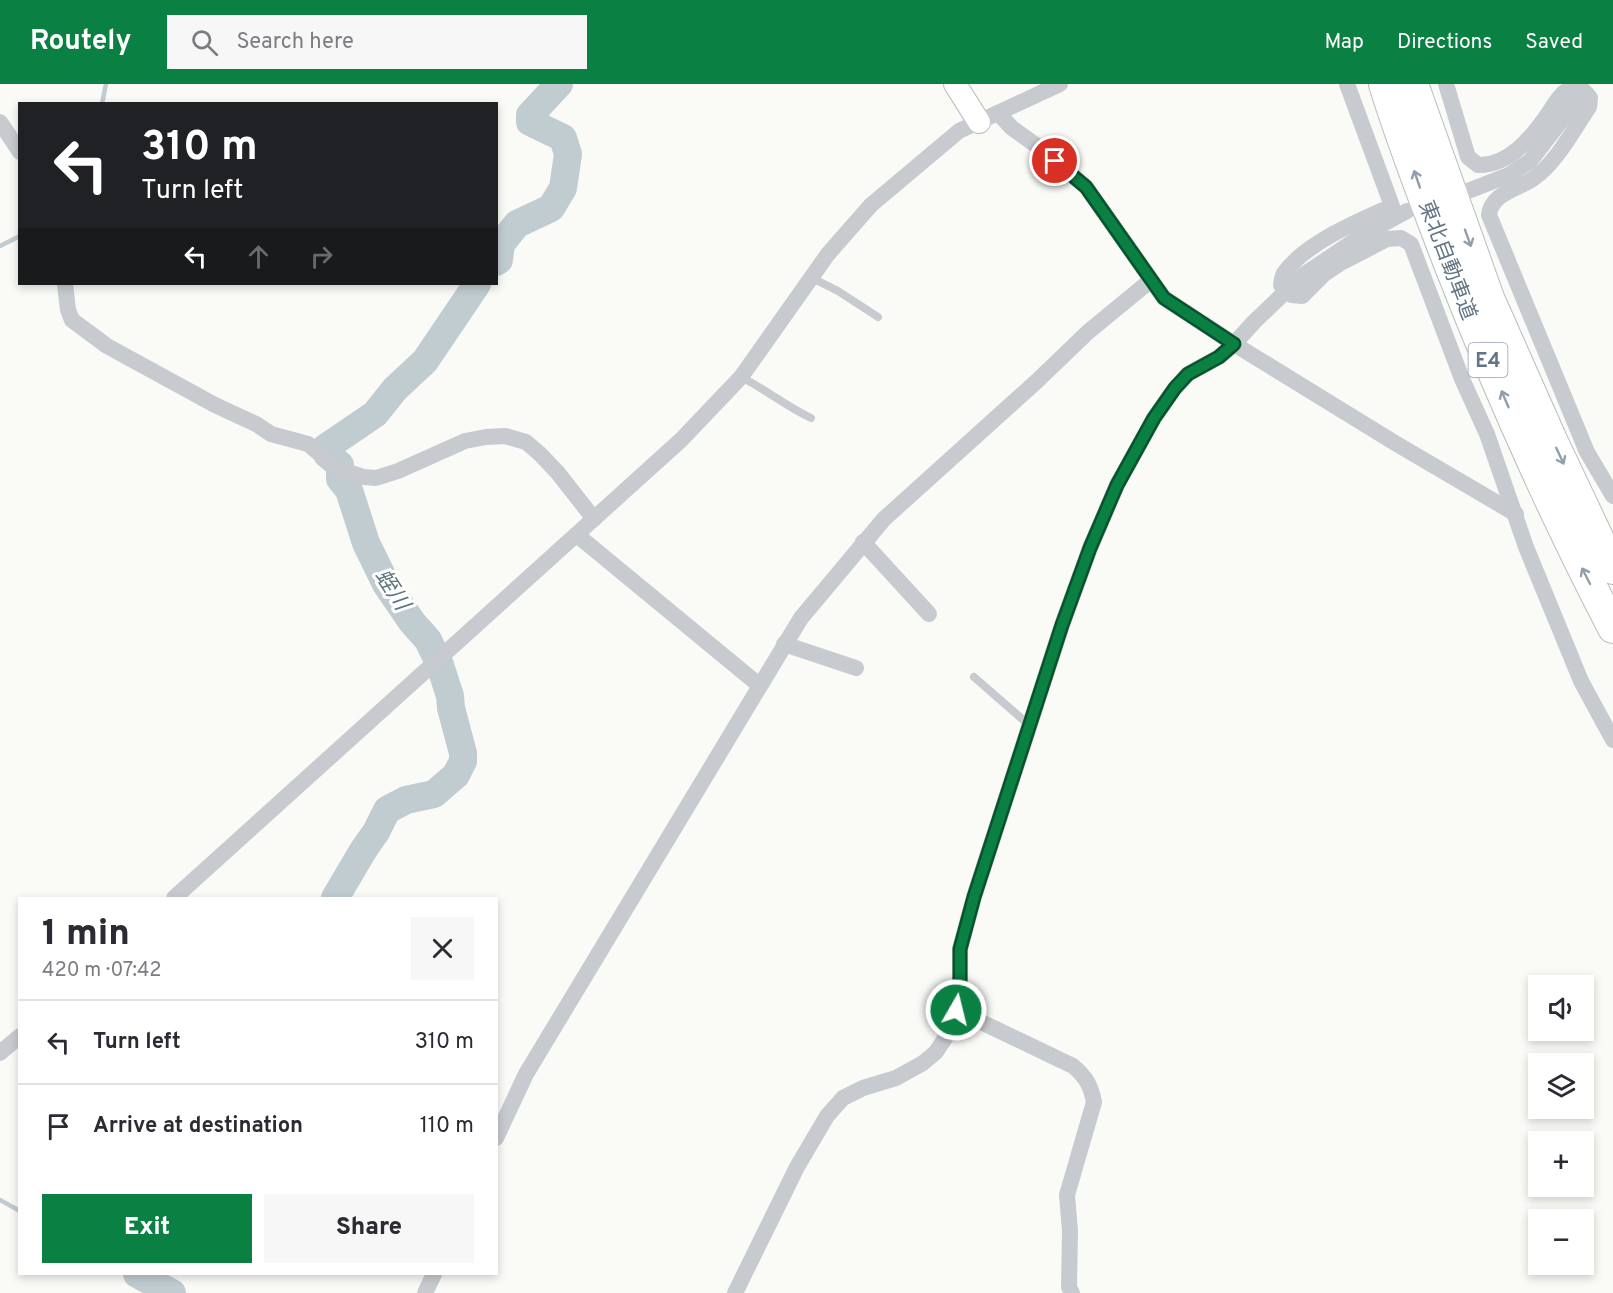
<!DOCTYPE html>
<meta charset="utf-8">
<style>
:root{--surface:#fff;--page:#f7f7f7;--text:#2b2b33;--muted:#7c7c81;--line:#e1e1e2;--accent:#0b8043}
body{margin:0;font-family:Overpass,"Noto Sans JP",sans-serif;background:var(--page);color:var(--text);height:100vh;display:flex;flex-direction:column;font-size:22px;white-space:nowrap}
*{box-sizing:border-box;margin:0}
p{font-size:20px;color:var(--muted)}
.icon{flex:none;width:33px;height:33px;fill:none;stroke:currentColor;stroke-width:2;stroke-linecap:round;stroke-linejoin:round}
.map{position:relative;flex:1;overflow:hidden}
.sheet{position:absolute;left:18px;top:813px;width:480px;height:378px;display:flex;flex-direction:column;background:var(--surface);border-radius:0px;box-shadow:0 3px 9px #0003}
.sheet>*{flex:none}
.top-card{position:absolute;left:18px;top:18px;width:480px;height:183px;border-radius:0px;box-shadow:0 3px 9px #0003;background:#202124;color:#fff;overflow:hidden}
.fabs{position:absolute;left:1528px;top:891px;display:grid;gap:12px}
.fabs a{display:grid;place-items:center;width:66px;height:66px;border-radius:0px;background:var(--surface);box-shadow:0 3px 9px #0003;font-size:30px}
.pin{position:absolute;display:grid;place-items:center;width:51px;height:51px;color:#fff;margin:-26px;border:3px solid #fff;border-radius:50%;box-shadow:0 2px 6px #0007}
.me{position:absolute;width:66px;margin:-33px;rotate:8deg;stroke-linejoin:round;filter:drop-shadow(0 0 4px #0008)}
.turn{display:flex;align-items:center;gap:21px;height:126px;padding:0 24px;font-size:27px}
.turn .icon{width:78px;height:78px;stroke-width:2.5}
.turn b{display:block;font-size:42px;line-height:51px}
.lanes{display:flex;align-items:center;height:57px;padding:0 24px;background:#0003;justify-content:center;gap:30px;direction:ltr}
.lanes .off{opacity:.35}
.round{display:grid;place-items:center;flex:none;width:63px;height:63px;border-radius:0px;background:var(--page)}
.headline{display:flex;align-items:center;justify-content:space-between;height:102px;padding:0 24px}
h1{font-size:36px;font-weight:800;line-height:45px}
.action{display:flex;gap:12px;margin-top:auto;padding:12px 24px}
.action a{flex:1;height:69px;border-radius:0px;background:var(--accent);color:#fff;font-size:24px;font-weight:800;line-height:69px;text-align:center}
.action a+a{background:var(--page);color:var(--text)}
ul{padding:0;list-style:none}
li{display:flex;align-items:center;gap:18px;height:84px;padding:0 24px;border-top:2px solid var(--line)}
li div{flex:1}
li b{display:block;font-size:22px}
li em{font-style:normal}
header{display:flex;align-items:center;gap:36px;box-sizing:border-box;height:84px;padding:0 30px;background:var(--accent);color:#fff}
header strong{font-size:28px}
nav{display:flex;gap:33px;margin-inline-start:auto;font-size:21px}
.search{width:420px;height:54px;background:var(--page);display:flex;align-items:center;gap:15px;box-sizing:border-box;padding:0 21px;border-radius:0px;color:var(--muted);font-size:22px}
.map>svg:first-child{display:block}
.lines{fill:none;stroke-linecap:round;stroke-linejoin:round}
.stream{stroke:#c1ccd1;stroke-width:4.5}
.river{stroke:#c1ccd1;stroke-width:28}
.secondary-casing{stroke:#b9bfc3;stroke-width:24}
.highway-casing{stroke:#b9bdc0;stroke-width:32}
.lane{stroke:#c7cbcf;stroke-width:8}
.street{stroke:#c7cbcf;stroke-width:16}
.secondary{stroke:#fff;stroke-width:22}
.highway{stroke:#fff;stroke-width:30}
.oneway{stroke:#929ea9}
.route-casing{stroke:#07532c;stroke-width:15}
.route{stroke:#0b8043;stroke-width:10}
.labels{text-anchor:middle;stroke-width:6;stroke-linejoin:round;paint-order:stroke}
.shield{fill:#fff;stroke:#929ea9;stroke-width:1.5}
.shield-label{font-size:20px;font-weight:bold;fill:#637584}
.street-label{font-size:21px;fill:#637584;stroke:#fff}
.water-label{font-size:22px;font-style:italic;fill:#5e757e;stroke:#fff}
</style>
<header>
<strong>Routely</strong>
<div class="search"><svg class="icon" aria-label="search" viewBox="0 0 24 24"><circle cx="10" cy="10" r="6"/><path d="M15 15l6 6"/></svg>Search here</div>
<nav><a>Map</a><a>Directions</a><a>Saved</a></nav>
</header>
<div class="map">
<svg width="1613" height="1209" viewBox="0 0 1613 1209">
<rect width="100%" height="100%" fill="#fafaf7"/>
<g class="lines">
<!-- stream -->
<g class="stream">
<polyline points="102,20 106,0"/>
<polyline points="0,162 20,152"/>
<polyline points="0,1116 20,1127"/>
</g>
<!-- river -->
<g class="river">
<polyline points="496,178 499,176 501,160 517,140 551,124 563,104 568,70 563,54 530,38 530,31 559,0"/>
<polyline points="335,814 364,765 376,748 387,726 406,716 434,710 456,691 463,677 463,669 451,624 450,612 440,581 428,556 412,538 386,500 366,459 349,406 340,395 340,381 327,370 325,364 375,330 395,305 425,277 477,200"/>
<polyline points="137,1190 172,1209"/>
</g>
<defs>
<polyline id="secondary" points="955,0 979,38"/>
<g id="highway">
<path d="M1384 0C1402 59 1425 117 1447 175 1496 301 1551 425 1613 544"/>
<polyline points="1413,0 1489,214 1552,356 1613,485"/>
</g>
</defs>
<!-- secondary casing -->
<use href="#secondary" class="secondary-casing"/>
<!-- highway casing -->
<use href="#highway" class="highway-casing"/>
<!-- lane -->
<g class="lane">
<polyline points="812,194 838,207 878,233"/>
<path d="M741 293C765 305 786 322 811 334"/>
<polyline points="974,593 1029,641"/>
</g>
<!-- street -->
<g class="street">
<path d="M1347 0 1392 122C1360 136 1306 159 1285 188 1282 191 1282 196 1281 201L1292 211 1302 212 1324 190 1339 180 1387 155 1401 154 1411 160 1462 295 1487 350 1526 463 1581 597 1613 656"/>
<path d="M1446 0 1468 73 1478 81C1509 82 1532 53 1548 30 1553 23 1558 12 1566 7 1575 2 1585 6 1590 14L1589 23C1574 45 1556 79 1534 94 1519 105 1491 109 1489 131L1587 368 1613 412"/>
<polyline points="998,29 1012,44 1040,64 1086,103 1164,214 1234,260 1395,359 1516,430"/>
<polyline points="0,38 20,68"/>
<polyline points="1468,107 1509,91 1530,77 1584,7"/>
<polyline points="65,200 68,226 72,236 107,262 215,321 256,340 271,350 308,360 336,384 364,393 376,394 398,387 465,357 486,353 505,352 526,358 540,370 558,389 594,435"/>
<polyline points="577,451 759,601"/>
<polyline points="863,458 929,530"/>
<polyline points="784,560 856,584"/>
<polyline points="174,814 681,356 741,293 828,170 871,121 959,47 1060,0"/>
<path d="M956 926 1073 982C1086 993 1091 1002 1094 1018L1067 1111 1070 1147 1069 1203 1072 1209"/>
<polyline points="0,969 20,952"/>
<polyline points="496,1054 526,990 801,534 884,435 1037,297 1088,248 1150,197"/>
<polyline points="425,1209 434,1190"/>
<polyline points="735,1209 797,1083 827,1032 843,1014 863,1004 896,994 923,979 936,968 951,945 960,901 960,865 974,813 1062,541 1090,464 1117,401 1154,334 1175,304 1188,290 1219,273 1234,260 1254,238 1302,192 1363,151 1407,127"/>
</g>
<!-- secondary -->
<use href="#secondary" class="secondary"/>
<!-- highway -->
<use href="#highway" class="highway"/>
</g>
<!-- one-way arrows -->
<defs><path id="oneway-shaft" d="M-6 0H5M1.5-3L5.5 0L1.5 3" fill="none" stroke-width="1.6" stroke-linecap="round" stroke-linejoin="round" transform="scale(1.5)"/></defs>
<g class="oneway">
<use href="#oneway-shaft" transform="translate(1417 95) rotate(-109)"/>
<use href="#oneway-shaft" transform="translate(1468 154) rotate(70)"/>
<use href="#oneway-shaft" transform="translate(1505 315) rotate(-113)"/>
<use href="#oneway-shaft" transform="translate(1560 372) rotate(65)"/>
<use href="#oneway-shaft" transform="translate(1586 492) rotate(-117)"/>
</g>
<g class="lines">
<defs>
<polyline id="route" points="956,926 960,901 960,865 974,813 1062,541 1090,464 1117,401 1154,334 1175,304 1188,290 1219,273 1234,260 1164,214 1086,103 1055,77"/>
</defs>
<!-- route casing -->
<use href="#route" class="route-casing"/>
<!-- route -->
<use href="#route" class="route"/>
</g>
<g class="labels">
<!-- shield labels -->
<rect class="shield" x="1468.5" y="259" width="39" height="34" rx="4.5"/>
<g class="shield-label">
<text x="1488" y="283">E4</text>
</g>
<!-- street labels -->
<g class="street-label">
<text transform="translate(1448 176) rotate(69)" y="7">東北自動車道</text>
</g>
<!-- water labels -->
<g class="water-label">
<text transform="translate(393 505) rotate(57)" y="8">蛭川</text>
</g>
</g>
</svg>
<div class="fabs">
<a><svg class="icon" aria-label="sound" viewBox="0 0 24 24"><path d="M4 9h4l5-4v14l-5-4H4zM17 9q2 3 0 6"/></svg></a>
<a><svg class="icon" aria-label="layers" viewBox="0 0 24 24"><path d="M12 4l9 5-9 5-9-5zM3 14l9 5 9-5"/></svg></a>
<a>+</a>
<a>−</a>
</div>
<div class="pin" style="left:1055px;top:77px;background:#d93025"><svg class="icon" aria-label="arrive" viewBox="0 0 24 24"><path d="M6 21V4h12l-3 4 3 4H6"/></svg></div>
<svg class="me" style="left:956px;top:926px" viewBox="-20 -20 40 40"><circle r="17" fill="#0b8043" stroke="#fff" stroke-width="3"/><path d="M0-11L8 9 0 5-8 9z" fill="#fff"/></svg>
<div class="top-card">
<div class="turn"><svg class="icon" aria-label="left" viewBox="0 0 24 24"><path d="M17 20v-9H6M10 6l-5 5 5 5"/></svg><div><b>310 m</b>Turn left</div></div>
<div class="lanes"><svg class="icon" aria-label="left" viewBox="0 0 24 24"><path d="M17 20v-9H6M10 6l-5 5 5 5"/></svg><svg class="icon off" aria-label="ahead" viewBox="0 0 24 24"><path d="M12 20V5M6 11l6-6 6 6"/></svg><svg class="icon off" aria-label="right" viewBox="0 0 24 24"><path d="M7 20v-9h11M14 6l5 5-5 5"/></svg></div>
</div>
<section class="sheet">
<div class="headline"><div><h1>1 min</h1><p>420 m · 07:42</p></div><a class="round"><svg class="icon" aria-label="close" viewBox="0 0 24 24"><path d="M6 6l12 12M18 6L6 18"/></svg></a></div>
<ul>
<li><svg class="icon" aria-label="left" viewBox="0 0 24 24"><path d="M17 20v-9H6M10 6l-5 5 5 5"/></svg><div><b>Turn left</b></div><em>310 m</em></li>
<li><svg class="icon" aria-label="arrive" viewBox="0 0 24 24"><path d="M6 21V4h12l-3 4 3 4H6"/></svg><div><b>Arrive at destination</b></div><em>110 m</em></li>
</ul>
<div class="action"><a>Exit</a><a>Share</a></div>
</section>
</div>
